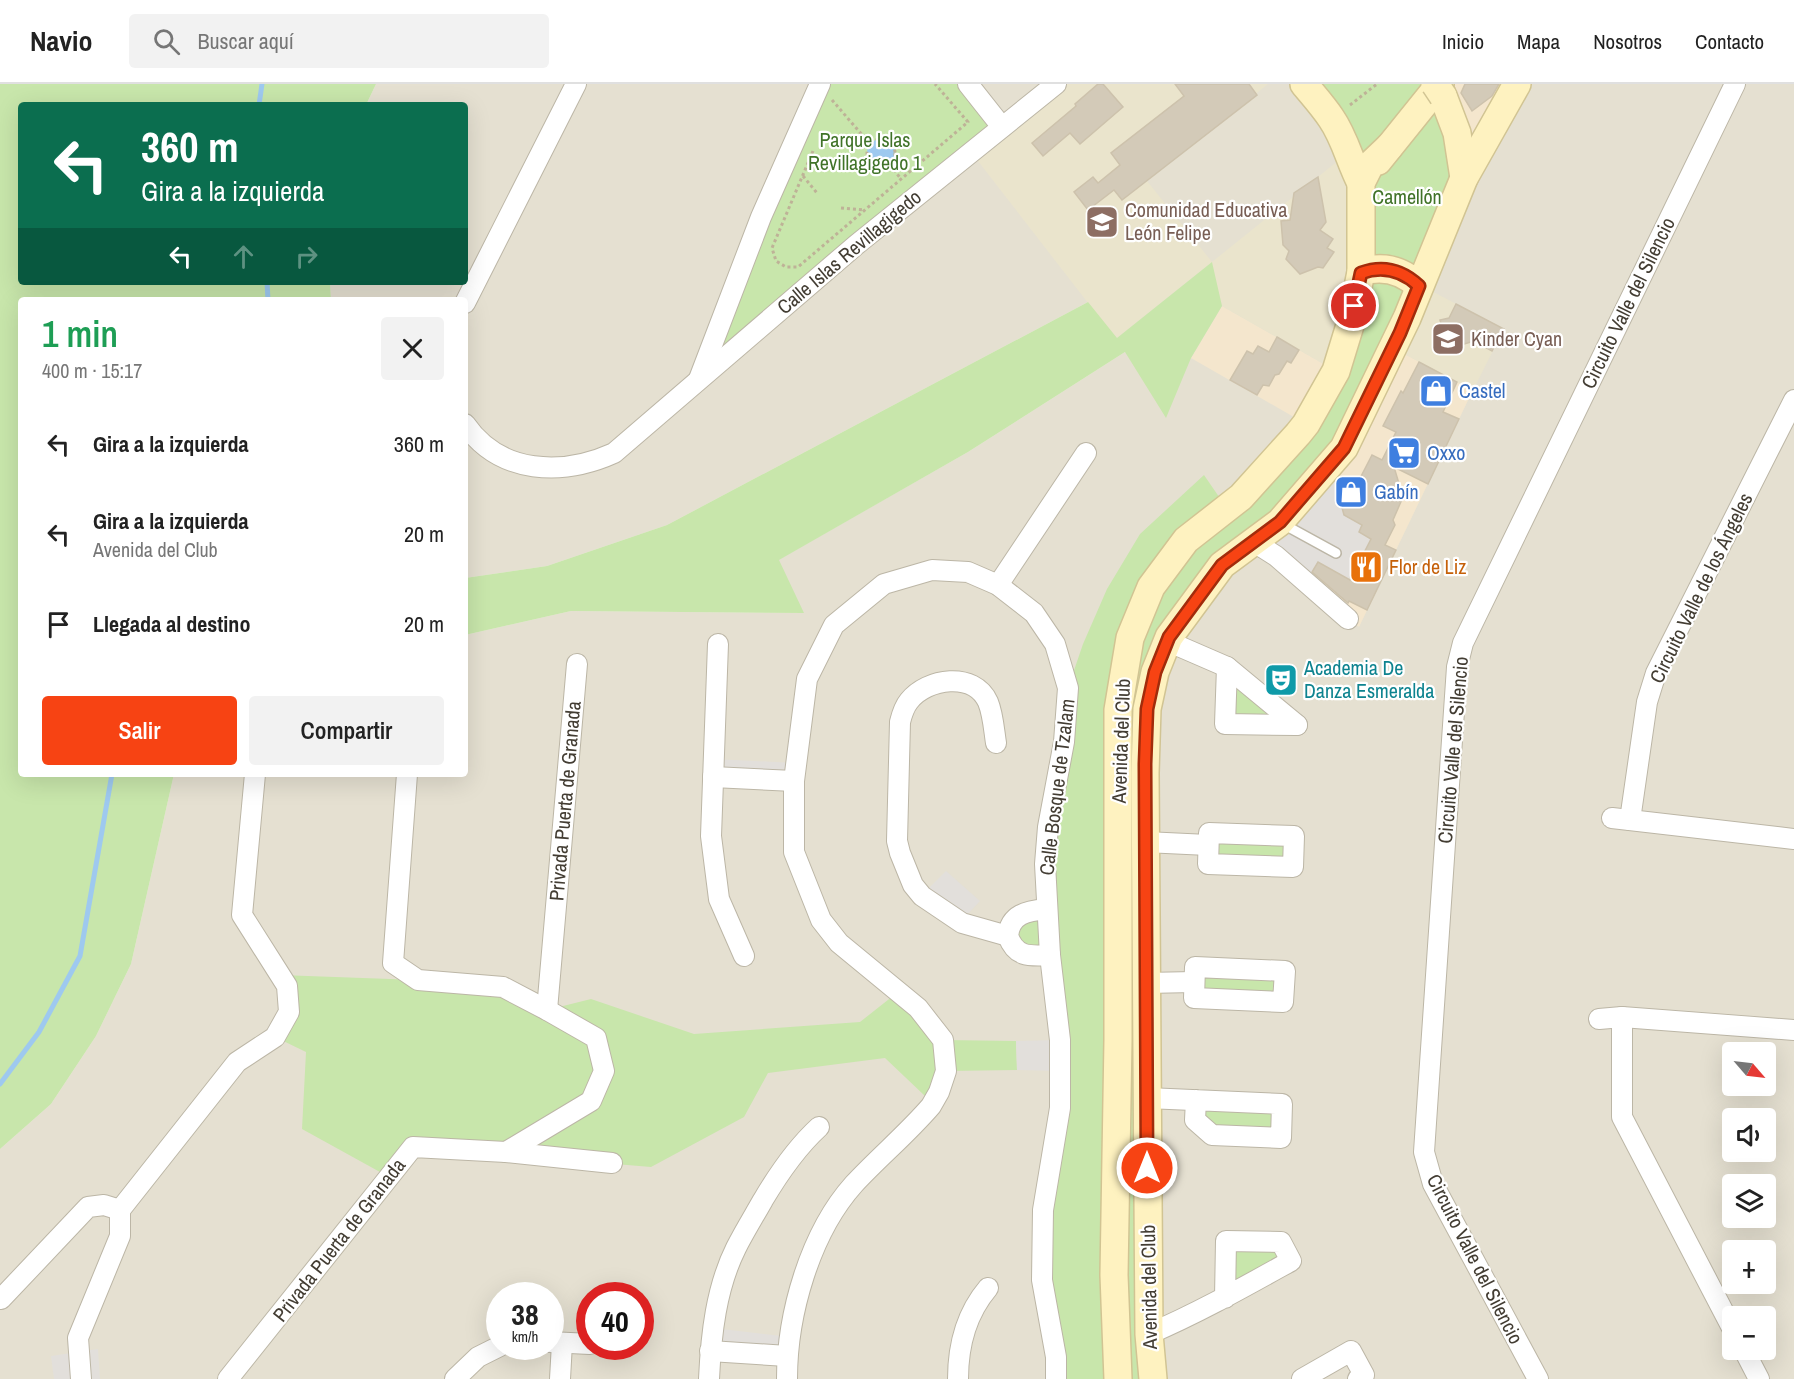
<!DOCTYPE html>
<html lang="es">
<meta charset="utf-8">
<style>
:root{--surface:#fff;--page:#f2f2f2;--text:#222;--muted:#767676;--line:#e0e0e0;--accent:#f74313}
body{margin:0;font-family:"Archivo Narrow",sans-serif;background:var(--page);color:var(--text);height:100vh;display:flex;flex-direction:column;font-size:22px;white-space:nowrap}
*{box-sizing:border-box;margin:0}
p{font-size:20px;color:var(--muted)}
.icon{flex:none;width:33px;height:33px;fill:none;stroke:currentColor;stroke-width:2;stroke-linecap:round;stroke-linejoin:round}
.map{position:relative;flex:1;overflow:hidden}
.panel{position:absolute;left:18px;top:213px;width:450px;height:480px;display:flex;flex-direction:column;background:var(--surface);border-radius:6px;box-shadow:0 6px 24px #0002}
.panel>*{flex:none}
.guide{position:absolute;left:18px;top:18px;width:450px;height:183px;border-radius:6px;box-shadow:0 6px 24px #0002;background:#0b6e4f;color:#fff;overflow:hidden}
.needle{width:39px;rotate:118deg}
.controls{position:absolute;left:1722px;top:958px;display:grid;gap:12px}
.controls a{display:grid;place-items:center;width:54px;height:54px;border-radius:6px;background:var(--surface);box-shadow:0 6px 24px #0002;font-size:30px}
.speed{position:absolute;left:486px;top:1198px;display:flex;gap:12px;font-size:30px;font-weight:700;text-align:center}
.speed>*{display:grid;place-content:center;width:78px;height:78px;border-radius:50%;background:var(--surface);box-shadow:0 6px 24px #0002;line-height:1}
.speed small{font-size:15px;font-weight:400}
.speed .limit{border:9px solid #d22;background:#fff;color:#111}
.pin{position:absolute;display:grid;place-items:center;width:51px;height:51px;color:#fff;margin:-26px;border:3px solid #fff;border-radius:50%;box-shadow:0 2px 6px #0007}
.me{position:absolute;width:66px;margin:-33px;rotate:0deg;stroke-linejoin:round;filter:drop-shadow(0 0 4px #0008)}
.turn{display:flex;align-items:center;gap:21px;height:126px;padding:0 24px;font-size:27px}
.turn .icon{width:78px;height:78px;stroke-width:2.5}
.turn b{display:block;font-size:42px;line-height:51px}
.lanes{display:flex;align-items:center;height:57px;padding:0 24px;background:#0003;justify-content:center;gap:30px;direction:ltr}
.lanes .off{opacity:.35}
.round{display:grid;place-items:center;flex:none;width:63px;height:63px;border-radius:6px;background:var(--page)}
.head{display:flex;align-items:center;justify-content:space-between;height:102px;padding:0 24px}
h1{font-size:36px;font-weight:600;line-height:45px;color:#1e9e55}
.action{display:flex;gap:12px;margin-top:auto;padding:12px 24px}
.action a{flex:1;height:69px;border-radius:6px;background:var(--accent);color:#fff;font-size:24px;font-weight:600;line-height:69px;text-align:center}
.action a+a{background:var(--page);color:var(--text)}
ul{padding:0;list-style:none}
li{display:flex;align-items:center;gap:18px;height:90px;padding:0 24px}
li div{flex:1}
li b{display:block;font-size:22px}
li em{font-style:normal}
header{display:flex;align-items:center;gap:36px;box-sizing:border-box;height:84px;padding:0 30px;background:var(--surface);border-bottom:2px solid var(--line)}
header strong{font-size:28px}
nav{display:flex;gap:33px;margin-inline-start:auto;font-size:21px}
.search{width:420px;height:54px;background:var(--page);display:flex;align-items:center;gap:15px;box-sizing:border-box;padding:0 21px;border-radius:6px;color:var(--muted);font-size:22px}
.map>svg:first-child{display:block}
.residential{fill:#e5e0d1;fill-rule:evenodd}
.commercial{fill:#f4e6cd}
.education{fill:#eae4cc}
.green{fill:#c8e6ab}
.parking{fill:#e2dfdb}
.water{fill:#9ec9ef}
.lines{fill:none;stroke-linecap:round;stroke-linejoin:round}
.stream{stroke:#9ec9ef;stroke-width:5}
.building{fill:#d3cab8;stroke:#cdc2ac;stroke-width:1.5}
.lane-casing{stroke:#bcb6a6;stroke-width:12}
.street-casing{stroke:#bcb6a6;stroke-width:22}
.secondary-casing{stroke:#d1c493;stroke-width:30}
.path{stroke:#beb297;stroke-width:3;stroke-dasharray:3 3;stroke-linecap:butt}
.lane{stroke:#fff;stroke-width:9}
.street{stroke:#fff;stroke-width:20}
.secondary{stroke:#fef2c0;stroke-width:27}
.secondary-bridge-casing{stroke:#d1c493;stroke-width:30;stroke-linecap:butt}
.secondary-bridge{stroke:#fef2c0;stroke-width:27}
.route-casing{stroke:#a12c0c;stroke-width:15}
.route{stroke:#f74313;stroke-width:10}
.labels{text-anchor:middle;stroke-width:4.5;stroke-linejoin:round;paint-order:stroke}
.park-label{font-size:20px;fill:#407328;stroke:#fff}
.education-label{font-size:20px;fill:#785e54;stroke:#fff;text-anchor:start}
.street-label{font-size:20px;fill:#433d33;stroke:#fff}
.shop-label{font-size:20px;fill:#366cbe;stroke:#fff;text-anchor:start}
.food-label{font-size:20px;fill:#c56008;stroke:#fff;text-anchor:start}
.culture-label{font-size:20px;fill:#0d838f;stroke:#fff;text-anchor:start}
</style>
<header>
<strong>Navio</strong>
<div class="search"><svg class="icon" aria-label="search" viewBox="0 0 24 24"><circle cx="10" cy="10" r="6"/><path d="M15 15l6 6"/></svg>Buscar aquí</div>
<nav><a>Inicio</a><a>Mapa</a><a>Nosotros</a><a>Contacto</a></nav>
</header>
<div class="map">
<svg width="1794" height="1295" viewBox="0 0 1794 1295">
<rect width="100%" height="100%" fill="#f1eee3"/>
<!-- residential -->
<path class="residential" d="M376 0H1794V1295H0V1065L51 1020 96 952 131 880 174 690H465V551L571 527 803 529 778 476 968 368 1125 268 1088 218 667 441 547 482 465 494V216H331L330 198H465V21H366ZM1732 969H1766V1002H1732ZM1732 1035H1766V1068H1732ZM1732 1101H1766V1134H1732ZM1732 1167H1766V1200H1732ZM500 1212H550V1263H500ZM590 1212H640V1263H590ZM1732 1233H1766V1266H1732Z"/>
<!-- commercial -->
<g class="commercial">
<polygon points="1442,0 1529,0 1497,54 1467,53"/>
<polygon points="1222,222 1336,287 1306,340 1191,274"/>
<polygon points="1393,264 1473,306 1359,543 1276,472"/>
</g>
<!-- education -->
<g class="education">
<polygon points="1056,0 1268,0 1147,97 1212,178 1349,68 1361,99 1336,287 1222,222 1211,179 1116,255 971,68"/>
<polygon points="1420,201 1504,245 1473,306 1393,264"/>
</g>
<!-- green -->
<g class="green">
<polygon points="0,0 376,0 366,21 21,21 21,198 330,198 331,216 21,216 21,690 174,690 131,880 96,952 51,1020 0,1065"/>
<polygon points="820,0 968,0 1002,43 699,296"/>
<polygon points="1304,0 1433,0 1369,81"/>
<polygon points="1437,6 1460,71 1419,201 1370,184 1362,100"/>
<polygon points="1212,178 1222,222 1191,274 1166,334 1125,268 968,368 779,476 804,529 571,527 465,551 465,494 547,482 667,441 1088,218 1117,254"/>
<polygon points="1362,189 1418,202 1344,364 1222,481 1155,588 1153,1295 1056,1295 1042,1196 1060,1024 1050,871 1028,872 1008,846 1046,825 1068,604 1083,560 1107,505 1140,450 1204,391 1226,423 1298,350"/>
<polygon points="1227,583 1297,641 1225,640"/>
<polygon points="1209,749 1294,752 1293,783 1208,780"/>
<polygon points="1195,883 1285,887 1283,918 1194,914"/>
<polygon points="280,891 418,896 502,903 547,926 591,915 694,950 860,938 898,908 943,956 1016,957 1017,986 946,987 925,1012 885,974 768,989 744,1033 651,1083 413,1063 389,1093 302,1045 306,968 275,953 289,928"/>
<polygon points="1196,1016 1282,1020 1281,1054 1212,1051"/>
<polygon points="1226,1157 1281,1158 1291,1177 1225,1214"/>
</g>
<!-- parking -->
<g class="parking">
<polygon points="1323,389 1351,402 1341,420 1344,430 1362,441 1359,448 1371,455 1350,496 1318,478 1306,498 1254,458"/>
<polygon points="714,675 795,679 794,697 713,693"/>
<polygon points="946,787 980,817 965,833 928,805"/>
<polygon points="1060,956 1060,987 1017,986 1016,957"/>
<polygon points="713,1244 790,1253 787,1272 710,1267"/>
<polygon points="98,1265 100,1295 54,1295 51,1272"/>
</g>
<!-- water -->
<circle class="water" cx="881" cy="69" r="14"/>
<g class="lines">
<!-- stream -->
<g class="stream">
<polyline points="259,21 262,0"/>
<polyline points="267,198 268,216"/>
<polyline points="0,1000 39,948 80,872 112,690"/>
</g>
</g>
<!-- building -->
<g class="building">
<polygon points="1098,0 1103,0 1123,23 1080,60 1070,49 1043,72 1032,59 1076,22 1075,20"/>
<polygon points="1175,0 1249,0 1257,11 1122,116 1114,106 1088,126 1074,108 1093,93 1098,99 1120,81 1111,69 1184,12"/>
<polygon points="1465,0 1499,0 1492,12 1472,27 1461,9"/>
<polygon points="1318,93 1326,138 1320,146 1333,155 1327,164 1334,168 1323,184 1318,183 1300,190 1286,175 1289,167 1283,161 1281,137 1290,136 1294,109"/>
<polygon points="1456,220 1504,245 1492,267 1474,257 1464,260 1460,245 1444,249 1440,236 1449,234"/>
<polygon points="1277,253 1299,266 1291,279 1287,277 1279,290 1275,291 1269,302 1263,301 1257,311 1230,296 1247,267 1253,270 1258,262 1269,268"/>
<polygon points="1419,278 1457,298 1443,328 1459,335 1428,400 1394,383 1403,413 1393,436 1395,441 1385,461 1396,466 1367,526 1349,517 1348,519 1312,488 1318,478 1350,496 1371,455 1359,448 1362,441 1344,431 1341,420 1351,402 1355,404 1372,371 1382,376 1396,348 1383,342 1401,307 1403,309"/>
</g>
<g class="lines">
<defs>
<polyline id="lane" points="1283,440 1336,469"/>
<g id="street">
<polyline points="968,0 1002,43"/>
<polyline points="465,219 576,0"/>
<polyline points="699,295 761,133 820,0"/>
<path d="M465 340C500 391 563 392 614 369L856 161 1056 0"/>
<polyline points="1254,458 1276,472 1348,535"/>
<polyline points="998,501 1086,369"/>
<polyline points="1167,557 1227,583 1297,641"/>
<polyline points="718,560 711,752 719,815 744,872"/>
<polyline points="1227,583 1225,640 1297,641"/>
<path d="M996 659C994 646 993 630 988 618 974 587 927 594 909 617 904 623 902 630 900 638L897 757 900 769 913 801 922 812 962 839 1008 852"/>
<polyline points="407,690 393,879 418,896 503,903 547,926 596,954 604,987 591,1017 506,1068"/>
<polyline points="713,693 794,697"/>
<polyline points="1612,734 1794,755"/>
<polyline points="1630,736 1647,618 1656,589 1794,316"/>
<polygon points="1209,749 1294,752 1293,783 1208,780"/>
<polyline points="1145,758 1208,761"/>
<path d="M1046 825C1027 827 1010 830 1008 852 1016 874 1030 872 1050 871"/>
<polygon points="1195,883 1285,887 1283,918 1194,914"/>
<polyline points="1146,899 1194,898"/>
<polyline points="547,926 577,580"/>
<polyline points="1622,933 1622,1033 1732,1244"/>
<polyline points="1599,935 1622,933 1794,946"/>
<polyline points="1147,1014 1282,1020 1281,1054 1212,1051 1195,1036 1196,1016"/>
<polyline points="1,1215 88,1123 104,1121 120,1126"/>
<path d="M1149 1250C1198 1229 1244 1203 1291 1177L1281 1158 1226 1157 1225 1214"/>
<polyline points="550,1258 590,1260"/>
<polyline points="1744,1266 1759,1295"/>
<polyline points="710,1267 787,1272"/>
<polyline points="81,1295 78,1254 120,1152 120,1126 237,978 275,953 289,928 287,902 242,831 255,690"/>
<polyline points="228,1295 413,1063 506,1068 612,1079"/>
<polyline points="455,1295 478,1273 500,1262"/>
<polyline points="560,1295 562,1259"/>
<path d="M709 1295C711 1251 716 1204 736 1164 744 1148 754 1132 763 1116 779 1089 796 1064 819 1043"/>
<path d="M787 1295C787 1230 810 1149 854 1100 879 1073 907 1050 931 1022L939 1008 946 987 943 956 918 924 839 859 821 836 794 768V697L807 595 834 541 884 500 932 486 968 488 998 501 1034 529 1055 560 1068 604 1064 658 1048 743 1045 780 1050 871 1060 956V1024L1043 1126 1042 1196 1056 1273V1295"/>
<path d="M958 1295C958 1261 966 1230 988 1204"/>
<polyline points="1302,1295 1351,1267 1364,1291 1358,1295"/>
<polyline points="1538,1295 1433,1100 1424,1068 1457,583 1463,559 1735,0"/>
</g>
<g id="secondary">
<path d="M1304 0C1313 11 1323 22 1331 34 1345 54 1350 78 1361 99"/>
<polyline points="1443,12 1457,49 1464,94"/>
<polyline points="1378,77 1440,0"/>
<path d="M1361 188C1383 181 1402 186 1419 202"/>
<polyline points="1118,1295 1114,1191 1118,956 1118,626 1130,554 1151,503 1186,456 1241,413 1298,350 1306,340 1336,287 1351,238 1361,188 1361,99 1370,81 1389,63"/>
<polyline points="1153,1295 1149,1250 1145,689 1147,625 1155,588 1169,553 1222,481 1280,438 1344,364 1407,234 1464,94 1517,0"/>
</g>
</defs>
<!-- lane casing -->
<use href="#lane" class="lane-casing"/>
<!-- street casing -->
<use href="#street" class="street-casing"/>
<!-- secondary casing -->
<use href="#secondary" class="secondary-casing"/>
<!-- path -->
<g class="path">
<polyline points="832,16 870,60"/>
<polyline points="1350,21 1377,0"/>
<circle cx="881" cy="69" r="14"/>
<polyline points="813,67 772,164 776,177 786,183 798,183 968,38 935,0"/>
<polyline points="890,81 901,95"/>
<polyline points="803,92 817,109"/>
<polyline points="841,124 864,126"/>
</g>
<!-- lane -->
<use href="#lane" class="lane"/>
<!-- street -->
<use href="#street" class="street"/>
<!-- secondary -->
<use href="#secondary" class="secondary"/>
<defs>
<polyline id="secondary-bridge" points="1435,0 1443,12"/>
</defs>
<!-- secondary-bridge casing -->
<use href="#secondary-bridge" class="secondary-bridge-casing"/>
<!-- secondary-bridge -->
<use href="#secondary-bridge" class="secondary-bridge"/>
</g>
<g class="lines">
<defs>
<path id="route" d="M1147 1084 1145 680 1147 625 1155 588 1169 553 1222 481 1280 438 1344 364 1400 249 1419 202C1402 186 1383 181 1361 189L1354 222"/>
</defs>
<!-- route casing -->
<use href="#route" class="route-casing"/>
<!-- route -->
<use href="#route" class="route"/>
</g>
<!-- icons -->
<defs>
<symbol id="school-square" viewBox="-11 -11 22 22"><rect x="-9" y="-9" width="18" height="18" rx="4" fill="#8d6e63" stroke="#fff"/><path d="M0-5L7-2L0 1L-7-2ZM-4 1L0 2.5L4 1V4Q0 6-4 4Z" fill="#fff"/></symbol>
<symbol id="shop-square" viewBox="-11 -11 22 22"><rect x="-9" y="-9" width="18" height="18" rx="4" fill="#3f7fe0" stroke="#fff"/><path d="M-5-2.5h2.3a2.7 3.5 0 0 1 5.4 0H5L5.5 6h-11ZM-1.5-2.5h3a1.5 2.3 0 0 0-3 0Z" fill="#fff"/></symbol>
<symbol id="supermarket-square" viewBox="-11 -11 22 22"><rect x="-9" y="-9" width="18" height="18" rx="4" fill="#3f7fe0" stroke="#fff"/><path d="M-6-5.5h2.5l.6 2H6L4.5 2H-2.5L-4.4-4H-6ZM-1.5 3.2a1.3 1.3 0 1 0 .1 0ZM3 3.2a1.3 1.3 0 1 0 .1 0Z" fill="#fff"/></symbol>
<symbol id="restaurant-square" viewBox="-11 -11 22 22"><rect x="-9" y="-9" width="18" height="18" rx="4" fill="#e8710a" stroke="#fff"/><path d="M-5-6h1v4h1v-4h1v4h1v-4h1v5L-1.5 .5V6h-2V.5L-5-1ZM5-6V6H3V1.5H1.5Q1.5-4 5-6Z" fill="#fff"/></symbol>
<symbol id="theatre-square" viewBox="-11 -11 22 22"><rect x="-9" y="-9" width="18" height="18" rx="4" fill="#0f9aa8" stroke="#fff"/><path d="M-5-5.5Q0-4 5-5.5V0Q5 5 0 6Q-5 5-5 0ZM-3.3-2.5H-1v1.5H-3.3ZM1-2.5H3.3v1.5H1ZM-2.8 1Q0 5.5 2.8 1Z" fill="#fff"/></symbol>
</defs>
<g fill-rule="evenodd">
<use href="#school-square" x="1083" y="119" width="38" height="38"/>
<use href="#school-square" x="1429" y="236" width="38" height="38"/>
<use href="#shop-square" x="1417" y="288" width="38" height="38"/>
<use href="#supermarket-square" x="1385" y="350" width="38" height="38"/>
<use href="#shop-square" x="1332" y="389" width="38" height="38"/>
<use href="#restaurant-square" x="1347" y="464" width="38" height="38"/>
<use href="#theatre-square" x="1262" y="577" width="38" height="38"/>
</g>
<g class="labels">
<!-- park labels -->
<g class="park-label">
<text x="865" y="63">Parque Islas<tspan x="865" dy="23">Revillagigedo 1</tspan></text>
<text x="1407" y="120">Camellón</text>
</g>
<!-- education labels -->
<g class="education-label">
<text x="1125" y="133">Comunidad Educativa<tspan x="1125" dy="23">León Felipe</tspan></text>
<text x="1471" y="262">Kinder Cyan</text>
</g>
<!-- street labels -->
<g class="street-label">
<text transform="translate(849 168) rotate(-40)" y="7">Calle Islas Revillagigedo</text>
<text transform="translate(1628 219) rotate(-64)" y="7">Circuito Valle del Silencio</text>
<text transform="translate(1701 504) rotate(-64)" y="7">Circuito Valle de los Ángeles</text>
<text transform="translate(1121 657) rotate(-88)" y="7">Avenida del Club</text>
<text transform="translate(1453 666) rotate(-85)" y="7">Circuito Valle del Silencio</text>
<text transform="translate(1057 703) rotate(-83)" y="7">Calle Bosque de Tzalam</text>
<text transform="translate(565 717) rotate(-85)" y="7">Privada Puerta de Granada</text>
<text transform="translate(339 1156) rotate(-52)" y="7">Privada Puerta de Granada</text>
<text transform="translate(1475 1175) rotate(63)" y="7">Circuito Valle del Silencio</text>
<text transform="translate(1149 1203) rotate(-91)" y="7">Avenida del Club</text>
</g>
<!-- shop labels -->
<g class="shop-label">
<text x="1459" y="314">Castel</text>
<text x="1427" y="376">Oxxo</text>
<text x="1374" y="415">Gabín</text>
</g>
<!-- food labels -->
<g class="food-label">
<text x="1389" y="490">Flor de Liz</text>
</g>
<!-- culture labels -->
<g class="culture-label">
<text x="1304" y="591">Academia De<tspan x="1304" dy="23">Danza Esmeralda</tspan></text>
</g>
</g>
</svg>
<div class="controls">
<a><svg class="needle" viewBox="-14 -14 28 28"><path d="M0-13l5 13h-10z" fill="#e53935"/><path d="M0 13l5-13h-10z" fill="#767676"/></svg></a>
<a><svg class="icon" aria-label="sound" viewBox="0 0 24 24"><path d="M4 9h4l5-4v14l-5-4H4zM17 9q2 3 0 6"/></svg></a>
<a><svg class="icon" aria-label="layers" viewBox="0 0 24 24"><path d="M12 4l9 5-9 5-9-5zM3 14l9 5 9-5"/></svg></a>
<a>+</a>
<a>−</a>
</div>
<div class="speed"><div>38<small>km/h</small></div><div class="limit">40</div></div>
<div class="pin" style="left:1354px;top:222px;background:#d93025"><svg class="icon" aria-label="arrive" viewBox="0 0 24 24"><path d="M6 21V4h12l-3 4 3 4H6"/></svg></div>
<svg class="me" style="left:1147px;top:1084px" viewBox="-20 -20 40 40"><circle r="17" fill="#f74313" stroke="#fff" stroke-width="3"/><path d="M0-11L8 9 0 5-8 9z" fill="#fff"/></svg>
<div class="guide">
<div class="turn"><svg class="icon" aria-label="left" viewBox="0 0 24 24"><path d="M17 20v-9H6M10 6l-5 5 5 5"/></svg><div><b>360 m</b>Gira a la izquierda</div></div>
<div class="lanes"><svg class="icon" aria-label="left" viewBox="0 0 24 24"><path d="M17 20v-9H6M10 6l-5 5 5 5"/></svg><svg class="icon off" aria-label="ahead" viewBox="0 0 24 24"><path d="M12 20V5M6 11l6-6 6 6"/></svg><svg class="icon off" aria-label="right" viewBox="0 0 24 24"><path d="M7 20v-9h11M14 6l5 5-5 5"/></svg></div>
</div>
<section class="panel">
<div class="head"><div><h1>1 min</h1><p>400 m · 15:17</p></div><a class="round"><svg class="icon" aria-label="close" viewBox="0 0 24 24"><path d="M6 6l12 12M18 6L6 18"/></svg></a></div>
<ul>
<li><svg class="icon" aria-label="left" viewBox="0 0 24 24"><path d="M17 20v-9H6M10 6l-5 5 5 5"/></svg><div><b>Gira a la izquierda</b></div><em>360 m</em></li>
<li><svg class="icon" aria-label="left" viewBox="0 0 24 24"><path d="M17 20v-9H6M10 6l-5 5 5 5"/></svg><div><b>Gira a la izquierda</b><p>Avenida del Club</p></div><em>20 m</em></li>
<li><svg class="icon" aria-label="arrive" viewBox="0 0 24 24"><path d="M6 21V4h12l-3 4 3 4H6"/></svg><div><b>Llegada al destino</b></div><em>20 m</em></li>
</ul>
<div class="action"><a>Salir</a><a>Compartir</a></div>
</section>
</div>
